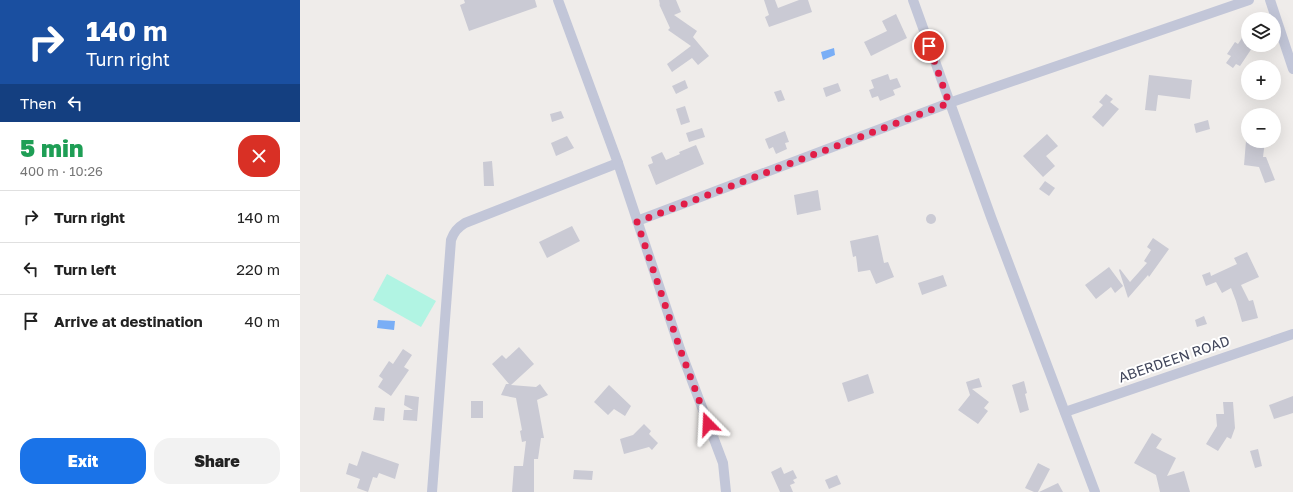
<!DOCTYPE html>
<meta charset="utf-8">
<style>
:root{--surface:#fff;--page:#f2f2f2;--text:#222;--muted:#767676;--line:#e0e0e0;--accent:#1a73e8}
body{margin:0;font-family:"Golos Text",sans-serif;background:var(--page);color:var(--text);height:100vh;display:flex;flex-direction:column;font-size:15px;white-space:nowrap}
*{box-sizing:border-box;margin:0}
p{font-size:13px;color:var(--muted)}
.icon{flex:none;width:22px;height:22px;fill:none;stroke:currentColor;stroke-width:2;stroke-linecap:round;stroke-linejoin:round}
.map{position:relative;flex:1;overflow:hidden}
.drawer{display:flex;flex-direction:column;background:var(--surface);width:300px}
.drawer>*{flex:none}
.top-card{background:#1a4fa0;color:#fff;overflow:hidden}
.buttons{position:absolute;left:941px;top:12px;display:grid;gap:8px}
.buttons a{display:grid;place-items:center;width:40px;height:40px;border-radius:50%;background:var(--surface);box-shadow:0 4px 16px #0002;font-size:20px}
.pin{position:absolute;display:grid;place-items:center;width:34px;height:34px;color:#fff;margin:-17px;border:2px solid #fff;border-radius:50%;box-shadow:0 1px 4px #0007}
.me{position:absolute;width:44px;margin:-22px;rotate:339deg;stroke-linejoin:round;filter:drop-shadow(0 0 3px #0008)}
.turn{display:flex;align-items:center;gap:14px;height:84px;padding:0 20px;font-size:18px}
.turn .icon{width:52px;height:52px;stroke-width:2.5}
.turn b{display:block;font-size:28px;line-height:34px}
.then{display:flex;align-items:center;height:38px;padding:0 20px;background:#0003;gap:8px;font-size:15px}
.round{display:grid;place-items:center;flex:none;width:42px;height:42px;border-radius:16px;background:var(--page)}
.overview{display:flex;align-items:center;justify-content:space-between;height:68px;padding:0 20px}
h1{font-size:24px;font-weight:800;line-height:30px;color:#1e9e55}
.action{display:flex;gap:8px;margin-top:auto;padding:8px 20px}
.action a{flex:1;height:46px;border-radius:16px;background:var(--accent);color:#fff;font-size:16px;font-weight:800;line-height:46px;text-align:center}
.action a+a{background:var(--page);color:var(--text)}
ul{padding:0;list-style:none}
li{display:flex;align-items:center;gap:12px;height:52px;padding:0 20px;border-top:1px solid var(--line)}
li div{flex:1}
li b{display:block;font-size:15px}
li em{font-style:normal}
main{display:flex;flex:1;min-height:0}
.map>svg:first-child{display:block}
.green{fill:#b1f4e3}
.water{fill:#79aef6}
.building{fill:#cacad4}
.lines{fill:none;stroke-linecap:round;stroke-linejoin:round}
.minor{stroke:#c2c6d8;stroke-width:10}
.route{stroke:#e11d48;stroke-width:7;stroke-dasharray:0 12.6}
.labels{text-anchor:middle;stroke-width:4;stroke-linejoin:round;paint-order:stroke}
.street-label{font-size:14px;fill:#41465b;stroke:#fff}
</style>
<main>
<section class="drawer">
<div class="top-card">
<div class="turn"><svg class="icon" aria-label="right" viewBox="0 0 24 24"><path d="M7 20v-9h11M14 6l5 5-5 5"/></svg><div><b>140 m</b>Turn right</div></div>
<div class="then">Then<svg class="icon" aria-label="left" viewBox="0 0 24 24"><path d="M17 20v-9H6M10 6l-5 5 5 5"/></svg></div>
</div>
<div class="overview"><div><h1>5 min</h1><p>400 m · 10:26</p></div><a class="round" style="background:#d93025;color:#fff"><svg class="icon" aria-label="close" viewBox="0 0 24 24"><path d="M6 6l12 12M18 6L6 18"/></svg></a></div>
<ul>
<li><svg class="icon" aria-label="right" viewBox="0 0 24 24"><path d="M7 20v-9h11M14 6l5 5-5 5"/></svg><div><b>Turn right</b></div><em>140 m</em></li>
<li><svg class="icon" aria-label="left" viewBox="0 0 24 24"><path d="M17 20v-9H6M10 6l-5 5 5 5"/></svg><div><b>Turn left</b></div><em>220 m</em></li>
<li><svg class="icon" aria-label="arrive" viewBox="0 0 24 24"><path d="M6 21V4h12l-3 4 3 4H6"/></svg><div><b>Arrive at destination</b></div><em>40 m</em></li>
</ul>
<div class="action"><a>Exit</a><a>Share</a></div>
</section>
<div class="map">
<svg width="993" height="492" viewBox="0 0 993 492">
<rect width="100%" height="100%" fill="#efecea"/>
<!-- green -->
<polygon class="green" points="87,274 136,301 121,327 73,300"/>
<!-- water -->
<g class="water">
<polygon points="534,48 535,55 523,60 521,52"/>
<polygon points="78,320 95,321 94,330 77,328"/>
</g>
<!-- building -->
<g class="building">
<polygon points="164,0 235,0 237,7 169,31 160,5 165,3"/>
<polygon points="359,0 376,0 381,12 374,15 397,31 393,37 409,56 398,65 392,58 372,72 367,64 391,46 368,30 370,28 359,4 360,5"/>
<polygon points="464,0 475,0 478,8 499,0 508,0 512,12 469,27 465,17 469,15"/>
<polygon points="596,14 607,38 571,56 564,42 587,31 582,21"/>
<polygon points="948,29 948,45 954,45 940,66 936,64 933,68 926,63 931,56 927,54 935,42 938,44"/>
<polygon points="588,74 590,80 597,78 601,87 593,90 595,95 580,101 578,96 572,98 569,90 574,88 571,80"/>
<polygon points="849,75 892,80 890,99 858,95 856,111 845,110"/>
<polygon points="385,80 388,88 376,94 372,86"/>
<polygon points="538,83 541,91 526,97 523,88"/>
<polygon points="481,90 485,100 478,102 474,92"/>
<polygon points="806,94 813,99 810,102 819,109 803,127 792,117 803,105 799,102"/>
<polygon points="385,106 390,122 381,125 376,109"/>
<polygon points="261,111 264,118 252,122 250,114"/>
<polygon points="908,120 910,129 896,133 894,124"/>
<polygon points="402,128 405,137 389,142 386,133"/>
<polygon points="485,131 489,142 485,143 487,149 476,154 473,147 469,149 465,139"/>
<polygon points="747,134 758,146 746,156 755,166 743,177 723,156"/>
<polygon points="267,136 274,148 256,156 251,143"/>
<polygon points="946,141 965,141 963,157 966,157 975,180 965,183 959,167 944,165"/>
<polygon points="396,145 404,164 356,185 348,165 353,163 351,157 362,152 366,160 380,154 379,152"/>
<polygon points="192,161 194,186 184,186 183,162"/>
<polygon points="745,181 755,188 749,196 739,189"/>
<polygon points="518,190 521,210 497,215 494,195"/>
<circle cx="631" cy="219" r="5"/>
<polygon points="272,226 280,241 247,258 239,242"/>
<polygon points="578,235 584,263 588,262 594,277 576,284 570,270 558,272 556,256 553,257 550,241"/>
<polygon points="853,238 869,249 849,277 848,275 828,298 819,270 820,269 830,282 847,263 844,261 851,250 847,247"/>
<polygon points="947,252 959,277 941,285 949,301 953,300 958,318 942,322 936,301 931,288 922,293 916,282 906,286 902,275 910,272 911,276 937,264 934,258"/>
<polygon points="809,267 823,286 815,293 811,287 796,299 785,285"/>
<polygon points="643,275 647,286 622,295 618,283"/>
<polygon points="904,316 907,324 897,327 895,320"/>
<polygon points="219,347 234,364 211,385 236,387 240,384 248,395 237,400 244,438 241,438 238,459 234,459 234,492 212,492 214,466 223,466 226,441 222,442 220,431 222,430 216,398 201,395 206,384 209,384 192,364 202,355 206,359"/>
<polygon points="103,349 112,355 104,367 109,370 91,396 78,387 83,379 79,376 89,361 93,364"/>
<polygon points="568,374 574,393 548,402 542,383"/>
<polygon points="679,378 682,387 672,389 689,402 684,408 688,411 678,424 658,410 670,395 666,382"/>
<polygon points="724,381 727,393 725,394 729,410 720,413 712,385"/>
<polygon points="309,385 331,406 325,416 314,409 308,415 294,402"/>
<polygon points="105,395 119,397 117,421 103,420 104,410 113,410 104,405"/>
<polygon points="993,396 993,413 974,419 969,405"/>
<rect x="171" y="401" width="12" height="17"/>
<polygon points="923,402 933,402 935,428 931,439 927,437 918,451 906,444 917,426 916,414 924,414"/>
<polygon points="75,407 85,408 84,421 73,420"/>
<polygon points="344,424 351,431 349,434 358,443 352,450 349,447 324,454 320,439 333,435"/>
<polygon points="852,433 862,439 856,448 876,458 867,476 884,471 890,492 860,492 856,475 834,463"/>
<polygon points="958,449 962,466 955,468 950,451"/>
<polygon points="62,451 99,464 95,479 79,473 77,478 73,477 68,492 57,488 60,479 46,474 49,463 57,466"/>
<polygon points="738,463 750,469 738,492 734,492 725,488"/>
<polygon points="481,467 484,474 493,470 497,478 493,480 495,483 490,485 493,492 480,492 471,472"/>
<polygon points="274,470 293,471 292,480 273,479"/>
<polygon points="537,475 541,484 529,489 525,480"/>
<polygon points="758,483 763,492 739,492"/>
</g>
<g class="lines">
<!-- minor -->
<g class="minor">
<polyline points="258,0 318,163 380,349 423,463 426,492"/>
<polyline points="613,0 691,217 795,492"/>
<polyline points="970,0 993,69"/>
<polyline points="337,221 649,103 949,0"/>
<polyline points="765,412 993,334"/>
<path d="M132 492 151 240C154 232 157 228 165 223L318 163"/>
</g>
</g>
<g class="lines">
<!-- route -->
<polyline class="route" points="408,424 380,349 337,222 649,103 629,46"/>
</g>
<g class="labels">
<!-- street labels -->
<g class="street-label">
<text transform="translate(874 359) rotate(-19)" y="5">ABERDEEN ROAD</text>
</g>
</g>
</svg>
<div class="buttons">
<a><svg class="icon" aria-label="layers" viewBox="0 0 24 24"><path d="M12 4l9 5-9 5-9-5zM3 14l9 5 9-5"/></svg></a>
<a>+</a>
<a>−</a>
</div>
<div class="pin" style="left:629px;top:46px;background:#d93025"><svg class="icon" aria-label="arrive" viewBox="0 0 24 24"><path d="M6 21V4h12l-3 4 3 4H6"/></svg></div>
<svg class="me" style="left:408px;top:424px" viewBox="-20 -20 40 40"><path d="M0-17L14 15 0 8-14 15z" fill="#e11d48" stroke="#fff" stroke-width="4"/></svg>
</div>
</main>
